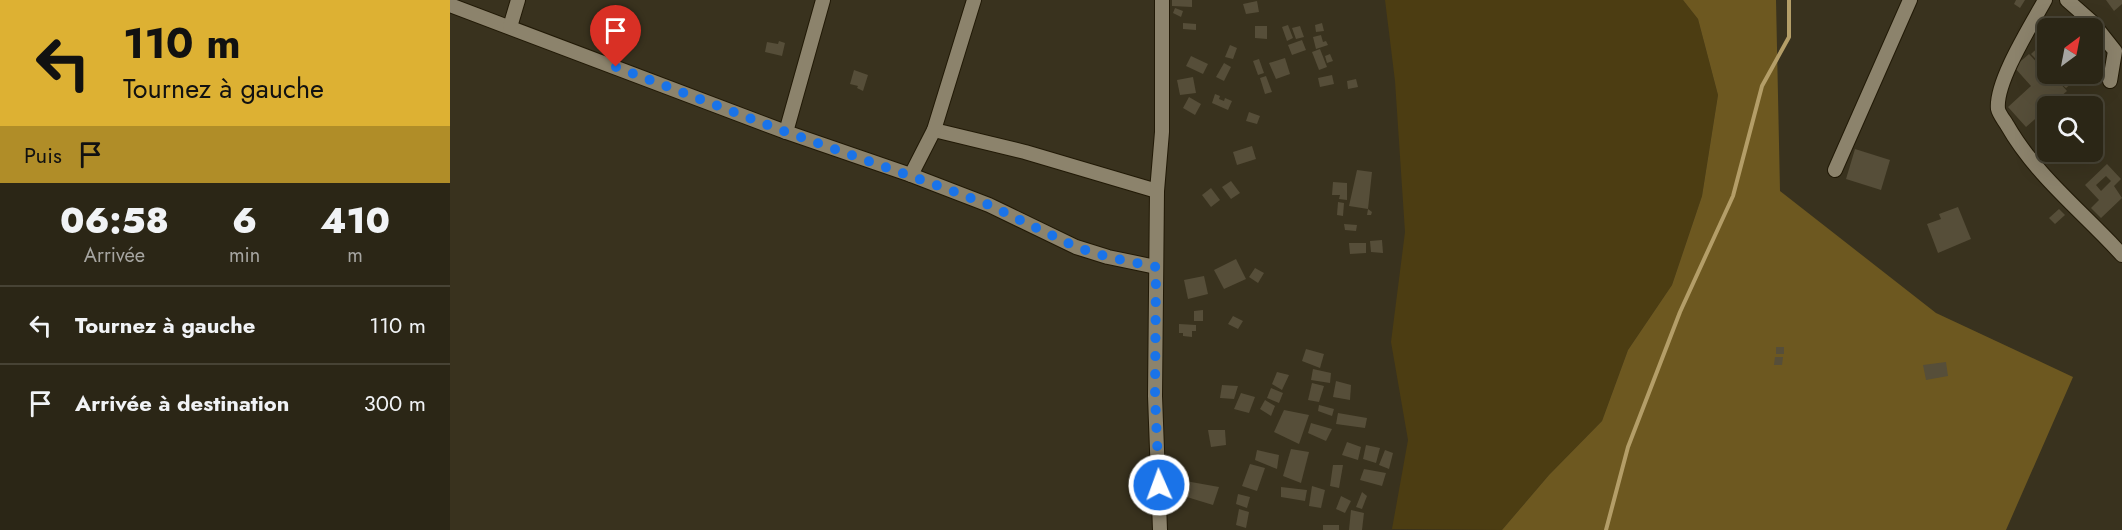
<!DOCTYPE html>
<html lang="fr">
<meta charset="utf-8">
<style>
:root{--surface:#2b2616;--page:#373223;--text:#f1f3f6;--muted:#a6a5a1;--line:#474335}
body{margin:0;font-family:Jost,sans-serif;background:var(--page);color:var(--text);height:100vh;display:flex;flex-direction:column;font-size:22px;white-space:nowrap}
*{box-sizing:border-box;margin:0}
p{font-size:20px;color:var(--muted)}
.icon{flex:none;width:33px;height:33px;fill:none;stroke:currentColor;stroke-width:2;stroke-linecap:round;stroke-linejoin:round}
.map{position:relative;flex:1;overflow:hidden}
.details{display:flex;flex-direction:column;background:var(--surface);width:450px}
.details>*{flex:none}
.hud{background:#ddb133;color:#111;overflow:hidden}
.needle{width:39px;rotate:32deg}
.controls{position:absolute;left:1587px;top:18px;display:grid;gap:12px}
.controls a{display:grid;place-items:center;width:66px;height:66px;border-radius:9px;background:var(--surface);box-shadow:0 6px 24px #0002,0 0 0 2px var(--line);font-size:30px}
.pin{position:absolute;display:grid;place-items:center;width:51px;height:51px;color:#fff;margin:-62px -26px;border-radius:50% 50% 50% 0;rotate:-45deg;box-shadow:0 0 6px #0007}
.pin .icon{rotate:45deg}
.me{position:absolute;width:66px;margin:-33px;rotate:358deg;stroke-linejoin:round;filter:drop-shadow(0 0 4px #0008)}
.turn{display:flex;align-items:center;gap:21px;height:126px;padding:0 24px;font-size:27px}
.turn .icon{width:78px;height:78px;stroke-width:2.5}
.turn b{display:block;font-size:42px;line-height:51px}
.then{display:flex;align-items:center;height:57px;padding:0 24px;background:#0003;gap:12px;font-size:22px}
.eta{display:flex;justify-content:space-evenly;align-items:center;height:102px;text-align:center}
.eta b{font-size:36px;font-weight:800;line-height:42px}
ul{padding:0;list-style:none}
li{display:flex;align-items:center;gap:18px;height:78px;padding:0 24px;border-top:2px solid var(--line)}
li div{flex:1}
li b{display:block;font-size:22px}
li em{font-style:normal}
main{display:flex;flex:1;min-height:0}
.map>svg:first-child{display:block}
.green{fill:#4c3d12}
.forest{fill:#6d5820}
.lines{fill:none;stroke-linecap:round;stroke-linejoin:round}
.stream{stroke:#b49e68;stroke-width:4}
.building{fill:#564e39;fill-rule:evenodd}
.street-casing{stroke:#211906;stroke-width:16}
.street{stroke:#8c836c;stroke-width:14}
.route{stroke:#1a73e8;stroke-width:10;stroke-dasharray:0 18}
</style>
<main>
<section class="details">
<div class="hud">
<div class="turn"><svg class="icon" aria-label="left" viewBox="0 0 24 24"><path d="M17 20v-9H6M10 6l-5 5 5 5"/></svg><div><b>110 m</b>Tournez à gauche</div></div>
<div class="then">Puis<svg class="icon" aria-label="arrive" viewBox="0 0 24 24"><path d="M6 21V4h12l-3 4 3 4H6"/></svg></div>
</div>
<div class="eta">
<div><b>06:58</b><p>Arrivée</p></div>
<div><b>6</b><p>min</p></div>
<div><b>410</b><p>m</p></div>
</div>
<ul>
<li><svg class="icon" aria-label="left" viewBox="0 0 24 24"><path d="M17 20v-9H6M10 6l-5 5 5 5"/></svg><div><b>Tournez à gauche</b></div><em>110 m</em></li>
<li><svg class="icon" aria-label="arrive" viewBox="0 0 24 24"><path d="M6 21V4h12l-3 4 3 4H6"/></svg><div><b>Arrivée à destination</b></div><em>300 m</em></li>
</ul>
</section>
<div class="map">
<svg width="1672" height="530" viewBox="0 0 1672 530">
<rect width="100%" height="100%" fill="#39321e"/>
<!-- green -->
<polygon class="green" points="935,0 1233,0 1248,19 1268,95 1252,196 1222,285 1178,350 1152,421 1099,475 1052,530 942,529 958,440 941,342 955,232 945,81"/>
<!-- forest -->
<polygon class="forest" points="1233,0 1326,0 1330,191 1486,313 1623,377 1556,530 1052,530 1099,475 1152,421 1178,350 1222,285 1252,196 1268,95 1248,19"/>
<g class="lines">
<!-- stream -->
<polyline class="stream" points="1156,530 1178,447 1230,312 1283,196 1312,86 1339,37 1339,0"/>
</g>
<!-- building -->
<g class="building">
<polygon points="722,0 742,0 742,7 722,6"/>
<polygon points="1566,0 1575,0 1570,8 1564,4"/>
<polygon points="1656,0 1672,0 1672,4 1664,11"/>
<polygon points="807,1 809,12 796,14 793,4"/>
<polygon points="725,8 733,11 731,17 723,13"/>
<polygon points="733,23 746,24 746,30 733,29"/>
<polygon points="872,23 874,31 866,32 865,25"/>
<polygon points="838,25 843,38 837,41 832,27"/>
<polygon points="805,26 817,26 817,39 805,38"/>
<polygon points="850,26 854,37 846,39 842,28"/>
<polygon points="871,35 873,42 876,41 878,45 866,49 863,37"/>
<polygon points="852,40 856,50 842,55 838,45"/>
<polygon points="329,41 335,43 332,56 315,52 317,42 328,44"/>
<polygon points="780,45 787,48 783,59 775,57"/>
<polygon points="1590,46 1598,55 1598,72 1581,54"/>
<polygon points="870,49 877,67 869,70 862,52"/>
<polygon points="1646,49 1651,56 1644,61 1642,51"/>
<polygon points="880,54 883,61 877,63 875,56"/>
<polygon points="1579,54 1606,83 1608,81 1617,91 1576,127 1558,107 1581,86 1564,67"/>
<polygon points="741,56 758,64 753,74 736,66"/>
<polygon points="835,58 840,74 826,79 819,63"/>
<polygon points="809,59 814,73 808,75 803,61"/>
<polygon points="774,63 781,67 774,81 766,77"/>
<polygon points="404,70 418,75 413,91 407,88 408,86 400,84"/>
<polygon points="1599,74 1614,74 1622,83 1616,88"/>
<polygon points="882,75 884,84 870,87 868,78"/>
<polygon points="816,76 822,92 815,94 810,78"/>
<polygon points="743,77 746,93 730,95 727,80"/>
<polygon points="906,79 908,87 898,89 897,81"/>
<polygon points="765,94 770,96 769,99 774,101 775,98 782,101 778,110 762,103"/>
<polygon points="739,97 751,104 745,115 733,108"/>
<polygon points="799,112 810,116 807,124 796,121"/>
<polygon points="802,146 806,159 787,165 783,152"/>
<polygon points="1405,149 1440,160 1431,190 1396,179"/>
<polygon points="1598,152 1611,152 1602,160 1596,153"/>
<path d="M1657 164 1671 179 1664 186 1672 198 1651 218 1641 208 1649 200 1635 185ZM1656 176 1661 181 1651 191 1646 185Z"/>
<polygon points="907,170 922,172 918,209 922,212 921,215 917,215 918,209 899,206"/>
<polygon points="781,181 790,193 781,199 772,187"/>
<polygon points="883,182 897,183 897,200 889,199 890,195 882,195"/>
<polygon points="761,188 770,200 761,207 752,195"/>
<polygon points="888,202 894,203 893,216 887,215"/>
<polygon points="1508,207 1521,239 1488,253 1477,224 1491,219 1489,214"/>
<polygon points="1609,209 1615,215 1605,224 1599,218"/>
<polygon points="894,224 907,225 906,231 895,230"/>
<polygon points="932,240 933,253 921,252 920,241"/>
<polygon points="899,243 916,243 916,253 900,254"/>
<polygon points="786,259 796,279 774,289 764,270"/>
<polygon points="805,268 814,273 808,283 799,277"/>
<polygon points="754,276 758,294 738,299 734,280"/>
<polygon points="753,310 753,321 744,321 744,311"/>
<polygon points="783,316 793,321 788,329 778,324"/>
<polygon points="729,324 746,325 746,331 742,331 742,337 733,336 733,333 729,333"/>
<rect x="1326" y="347" width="8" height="7"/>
<polygon points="856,349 874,354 870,368 852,361"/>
<polygon points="1325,357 1333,357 1332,365 1324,365"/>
<polygon points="1496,362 1498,376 1476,380 1473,365"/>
<polygon points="863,369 881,373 880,383 861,380"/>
<polygon points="827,372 839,375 832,390 822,384"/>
<polygon points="886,381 901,385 900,400 883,397"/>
<polygon points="862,383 874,386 869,402 858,400"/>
<polygon points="772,385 788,386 784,399 770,398"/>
<polygon points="821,388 833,393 829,403 817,398"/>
<polygon points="791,393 805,397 799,413 784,409"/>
<polygon points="815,400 825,406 821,416 810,409"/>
<polygon points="869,405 884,409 882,416 868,411"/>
<polygon points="834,410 859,415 849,444 824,432"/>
<polygon points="888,413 917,418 915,428 886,424"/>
<polygon points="861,423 882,429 876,441 858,433"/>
<polygon points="758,430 775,430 776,445 761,447"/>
<polygon points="897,442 911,447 908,460 892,455"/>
<polygon points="916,445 930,448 926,463 913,459"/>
<polygon points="841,449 859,452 851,483 833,476"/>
<polygon points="807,450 829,455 827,469 805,460"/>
<polygon points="935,450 943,453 939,469 929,465"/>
<polygon points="800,464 815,468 807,491 792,486"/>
<polygon points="883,465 893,465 889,488 880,486"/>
<polygon points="914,469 936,473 932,486 910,480"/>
<polygon points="730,480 769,487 763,505 727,494"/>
<polygon points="862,486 875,490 871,508 859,506"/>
<polygon points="831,487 857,490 855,501 831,497"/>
<polygon points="912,492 917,496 912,509 906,507"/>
<polygon points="788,494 800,497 797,508 786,504"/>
<polygon points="891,496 901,501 895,513 886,509"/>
<polygon points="789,509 799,512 796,528 786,525"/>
<polygon points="901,510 914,513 912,530 899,530"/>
<rect x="873" y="525" width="16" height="5"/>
</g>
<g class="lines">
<defs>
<g id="street">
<path d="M1595 0C1582 24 1545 82 1548 109 1549 114 1554 120 1557 125 1586 176 1633 212 1672 255"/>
<polyline points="1617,0 1642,22 1665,51 1660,81"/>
<polyline points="0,5 336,132 461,175 539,205 626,247 658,257 706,267"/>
<polyline points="60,27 68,0"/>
<polyline points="484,130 575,152 707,191"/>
<polyline points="336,132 373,0"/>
<polyline points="1385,170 1460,0"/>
<polyline points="461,175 484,130 524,0"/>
<polyline points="710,530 705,396 707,191 712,132 712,0"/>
</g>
</defs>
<!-- street casing -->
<use href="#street" class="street-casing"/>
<!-- street -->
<use href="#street" class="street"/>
</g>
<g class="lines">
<!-- route -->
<polyline class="route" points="166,67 336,132 500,190 539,205 626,247 658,257 706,267 705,396 709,485"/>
</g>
</svg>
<div class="controls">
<a><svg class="needle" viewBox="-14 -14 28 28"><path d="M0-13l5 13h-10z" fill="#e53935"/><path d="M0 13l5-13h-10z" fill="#a6a5a1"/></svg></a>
<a><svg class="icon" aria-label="search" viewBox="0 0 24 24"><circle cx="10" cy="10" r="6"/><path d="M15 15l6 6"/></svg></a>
</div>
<div class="pin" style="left:166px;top:67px;background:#d93025"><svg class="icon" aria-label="arrive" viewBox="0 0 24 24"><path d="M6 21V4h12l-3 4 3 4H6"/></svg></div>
<svg class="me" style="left:709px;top:485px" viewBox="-20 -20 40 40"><circle r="17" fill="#1a73e8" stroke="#fff" stroke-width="3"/><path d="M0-11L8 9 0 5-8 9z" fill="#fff"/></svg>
</div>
</main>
